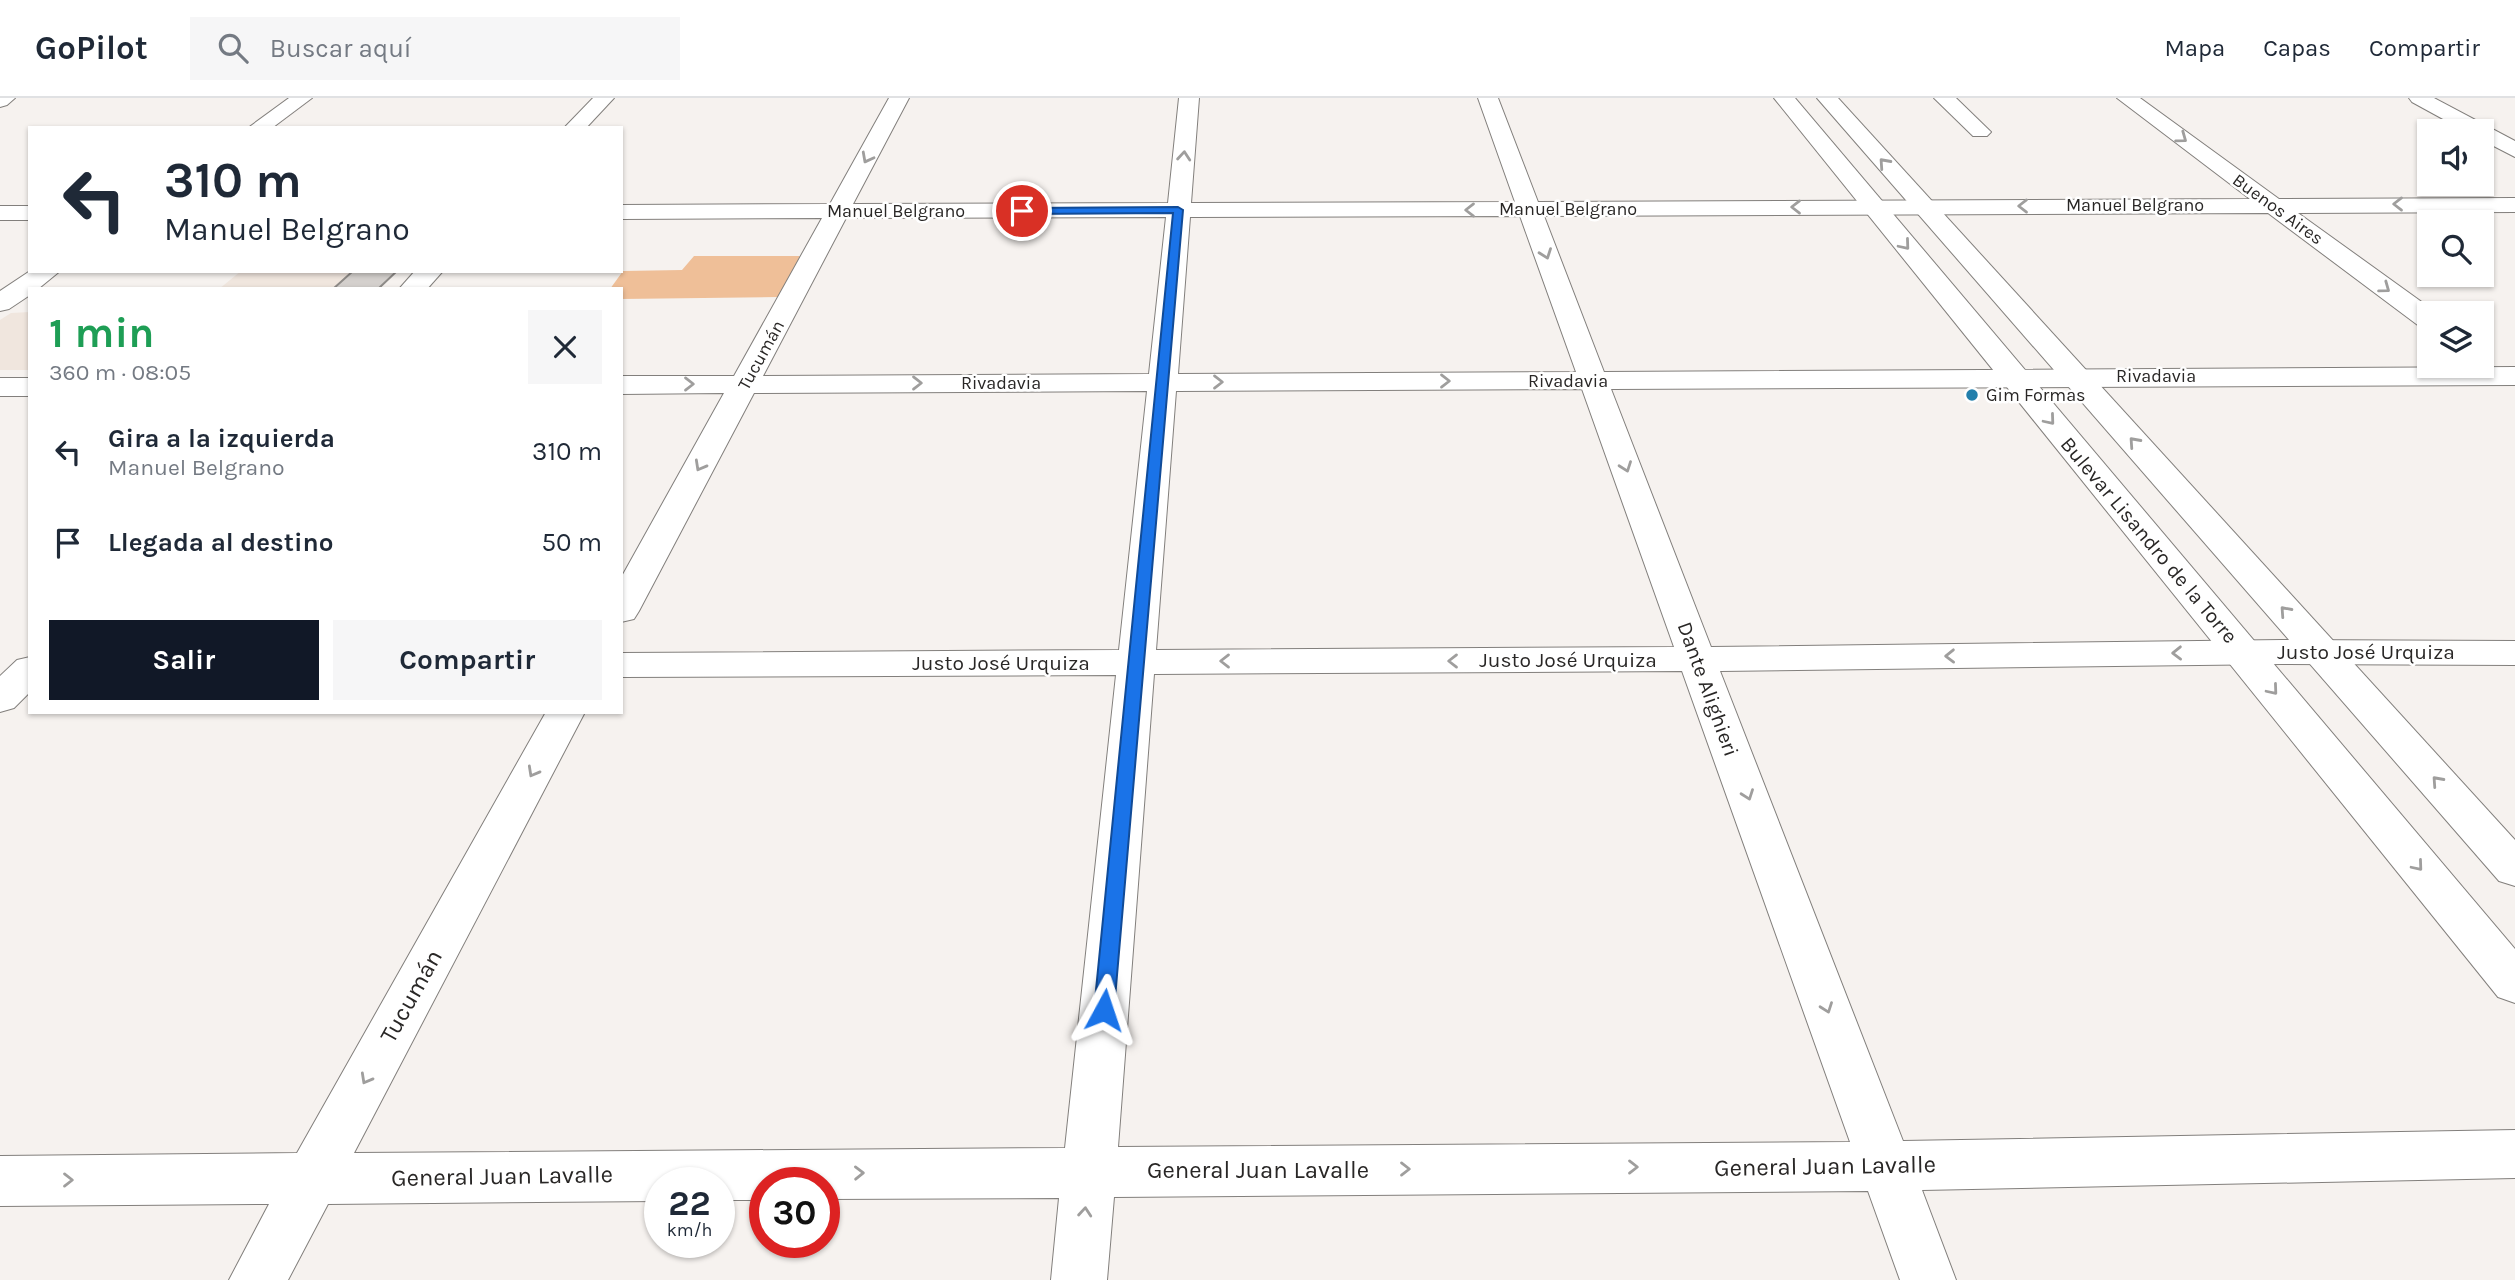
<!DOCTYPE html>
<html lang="es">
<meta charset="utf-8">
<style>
:root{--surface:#fff;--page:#f6f6f7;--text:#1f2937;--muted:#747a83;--line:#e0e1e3;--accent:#111827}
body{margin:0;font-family:Karla,sans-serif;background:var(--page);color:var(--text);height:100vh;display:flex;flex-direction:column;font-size:26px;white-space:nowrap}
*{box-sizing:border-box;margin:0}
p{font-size:23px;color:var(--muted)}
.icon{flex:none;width:38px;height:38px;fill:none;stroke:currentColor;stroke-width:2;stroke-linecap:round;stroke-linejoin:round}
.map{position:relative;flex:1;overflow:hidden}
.details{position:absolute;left:28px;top:189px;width:595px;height:427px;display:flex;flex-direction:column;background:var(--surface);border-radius:0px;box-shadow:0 2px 5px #0004}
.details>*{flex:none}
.top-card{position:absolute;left:28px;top:28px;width:595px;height:147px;border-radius:0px;box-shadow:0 2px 5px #0004;background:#fff;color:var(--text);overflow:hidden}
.controls{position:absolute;left:2417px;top:21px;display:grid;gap:14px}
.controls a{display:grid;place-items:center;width:77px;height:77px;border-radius:0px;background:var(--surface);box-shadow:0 2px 5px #0004;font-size:35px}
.speed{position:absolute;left:644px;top:1069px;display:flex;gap:14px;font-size:35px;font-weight:700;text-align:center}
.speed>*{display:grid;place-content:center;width:91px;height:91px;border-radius:50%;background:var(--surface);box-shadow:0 2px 5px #0004;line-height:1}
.speed small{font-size:18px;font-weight:400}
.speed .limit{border:10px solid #d22;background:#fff;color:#111}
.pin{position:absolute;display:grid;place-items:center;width:60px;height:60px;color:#fff;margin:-30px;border:4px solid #fff;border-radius:50%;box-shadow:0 2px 7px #0007}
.me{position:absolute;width:77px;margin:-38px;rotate:5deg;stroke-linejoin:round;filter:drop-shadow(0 0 5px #0008)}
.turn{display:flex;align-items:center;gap:24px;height:147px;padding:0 21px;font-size:32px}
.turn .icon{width:91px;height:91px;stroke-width:2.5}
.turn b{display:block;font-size:49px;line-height:60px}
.round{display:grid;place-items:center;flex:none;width:74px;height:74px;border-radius:0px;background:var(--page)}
.head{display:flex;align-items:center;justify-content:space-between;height:119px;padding:0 21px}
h1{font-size:42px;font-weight:700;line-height:52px;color:#1e9e55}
.primary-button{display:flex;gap:14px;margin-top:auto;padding:14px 21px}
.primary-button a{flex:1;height:80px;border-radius:0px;background:var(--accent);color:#fff;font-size:28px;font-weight:700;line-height:80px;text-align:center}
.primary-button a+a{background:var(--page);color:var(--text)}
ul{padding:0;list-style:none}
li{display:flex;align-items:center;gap:21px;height:91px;padding:0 21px}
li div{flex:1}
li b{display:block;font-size:26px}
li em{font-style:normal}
header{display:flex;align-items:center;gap:42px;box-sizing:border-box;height:98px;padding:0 35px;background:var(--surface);border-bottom:2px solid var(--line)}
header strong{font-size:33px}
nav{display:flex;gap:38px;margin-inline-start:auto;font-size:24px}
.search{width:490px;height:63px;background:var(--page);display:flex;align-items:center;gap:18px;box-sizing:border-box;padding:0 24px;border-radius:0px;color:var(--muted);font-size:26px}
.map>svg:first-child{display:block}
.built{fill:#f0e6de}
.green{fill:#efbf98}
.building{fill:#d4d0cd;stroke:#8e8b88;stroke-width:2}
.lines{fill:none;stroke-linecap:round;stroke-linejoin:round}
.minor-casing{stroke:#827f7c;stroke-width:2}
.major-casing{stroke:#827f7c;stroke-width:2}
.minor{fill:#fff;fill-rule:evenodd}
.major{fill:#fff;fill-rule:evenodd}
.oneway{stroke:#9f9e9d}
.route{fill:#1a73e8;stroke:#114b97;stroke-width:2}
.poi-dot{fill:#227fac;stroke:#fff;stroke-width:2.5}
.labels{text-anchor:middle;stroke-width:5;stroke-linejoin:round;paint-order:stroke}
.far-street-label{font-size:18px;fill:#292726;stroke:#fff}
.far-poi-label{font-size:18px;fill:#292726;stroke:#fff;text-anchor:start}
.street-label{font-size:21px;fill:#292726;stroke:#fff}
.near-street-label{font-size:24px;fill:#292726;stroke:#fff}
</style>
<header>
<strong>GoPilot</strong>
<div class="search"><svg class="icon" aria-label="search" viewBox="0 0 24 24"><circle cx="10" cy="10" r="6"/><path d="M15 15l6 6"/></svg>Buscar aquí</div>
<nav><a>Mapa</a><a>Capas</a><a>Compartir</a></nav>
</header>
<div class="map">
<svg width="2515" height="1182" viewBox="0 0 2515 1182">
<rect width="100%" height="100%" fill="#f6f2ef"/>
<!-- built -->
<g class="built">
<polygon points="241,173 397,173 378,191 219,191"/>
<polygon points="30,214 30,272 0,272 0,222 11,215"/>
</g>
<!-- green -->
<polygon class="green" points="694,158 800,158 778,199 621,201 621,191 610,191 623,173 682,172"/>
<!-- building -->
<polygon class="building" points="353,173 397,173 378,191 333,191"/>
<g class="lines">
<defs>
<g id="minor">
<polygon points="0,0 15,0 7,7 0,9"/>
<polygon points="289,0 312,0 272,30 248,30"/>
<polygon points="593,0 614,0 586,30 564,30"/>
<path d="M889 0H909L853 106 1168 105 1179 0H1199L1191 105 1515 104 1478 0H1498L1538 104 2250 101 2117 0H2140L2279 101 2515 100V114L2298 115 2437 215H2429V230L2419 228 2268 115 1544 118 1604 274 2515 269V287L1611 291 1711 549 2282 542 2515 543V567L2282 566 1720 573 1903 1043 2515 1032V1080L1922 1092 1956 1182H1900L1868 1093 1114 1099 1107 1182H1051L1059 1100 824 1101V1085H765V1102H719V1085H660V1103L328 1106 288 1182H229L269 1106 0 1108V1058L297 1055 546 614H585L354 1055 1065 1050 1116 577 621 579V555L1119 552 1147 293 754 295 639 513 634 521 621 524V480L724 295 621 296V278H734L822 120 621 121V107L830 106ZM1520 118 1576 274 1178 276 1190 119ZM1166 119 1149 276 763 278 846 120ZM1582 291 1674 549 1156 552 1176 293ZM1682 573 1850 1044 1118 1049 1154 576Z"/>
<polygon points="1934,0 1956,0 1991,34 1987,38 1973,38"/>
<polygon points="2409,0 2434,0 2515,43 2515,59 2482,42 2482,33 2465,33 2412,4"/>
<rect x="0" y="108" width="30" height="14"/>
<polygon points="30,173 60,173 38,191 30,191 30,197 9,211 0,213 0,193"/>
<polygon points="415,173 443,173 427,191 399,191"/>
<rect x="0" y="280" width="30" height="18"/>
<polygon points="30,559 30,594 14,610 0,614 0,578 17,562"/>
</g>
<g id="major">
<polygon points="1774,0 1795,0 2515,851 2515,905 2498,899"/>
<polygon points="1817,0 1838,0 2515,742 2515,788 2499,783"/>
</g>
</defs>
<!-- minor casing -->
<use href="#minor" class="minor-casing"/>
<!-- major casing -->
<use href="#major" class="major-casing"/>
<!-- minor -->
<use href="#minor" class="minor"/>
<!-- major -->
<use href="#major" class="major"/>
</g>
<!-- one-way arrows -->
<defs><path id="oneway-chevron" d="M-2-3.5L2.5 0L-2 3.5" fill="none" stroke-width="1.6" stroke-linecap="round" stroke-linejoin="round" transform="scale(1.75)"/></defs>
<g class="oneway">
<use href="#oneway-chevron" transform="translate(2182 40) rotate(36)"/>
<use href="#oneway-chevron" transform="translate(1184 58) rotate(-85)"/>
<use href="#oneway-chevron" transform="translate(867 60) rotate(118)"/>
<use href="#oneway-chevron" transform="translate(1884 65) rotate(-132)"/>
<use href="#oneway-chevron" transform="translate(2398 106) rotate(-180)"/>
<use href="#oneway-chevron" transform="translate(2023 108) rotate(180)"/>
<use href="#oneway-chevron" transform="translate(1796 109) rotate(180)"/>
<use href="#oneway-chevron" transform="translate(1470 112) rotate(180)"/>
<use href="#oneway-chevron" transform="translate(1905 147) rotate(50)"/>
<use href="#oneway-chevron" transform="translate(1546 156) rotate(70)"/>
<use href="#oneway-chevron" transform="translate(2385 190) rotate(36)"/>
<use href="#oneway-chevron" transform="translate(1445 283)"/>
<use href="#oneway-chevron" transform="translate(1218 284)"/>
<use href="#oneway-chevron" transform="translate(917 285)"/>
<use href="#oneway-chevron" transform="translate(689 286)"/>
<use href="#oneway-chevron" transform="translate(2050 322) rotate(50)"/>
<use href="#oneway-chevron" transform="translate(2134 344) rotate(-132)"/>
<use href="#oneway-chevron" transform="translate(700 368) rotate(119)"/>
<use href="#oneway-chevron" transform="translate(1626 369) rotate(70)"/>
<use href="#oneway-chevron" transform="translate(2285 513) rotate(-132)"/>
<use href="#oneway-chevron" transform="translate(2177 555) rotate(179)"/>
<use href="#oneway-chevron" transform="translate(1950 558) rotate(179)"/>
<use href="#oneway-chevron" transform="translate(1225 563) rotate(180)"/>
<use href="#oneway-chevron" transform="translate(1453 563) rotate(180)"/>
<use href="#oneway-chevron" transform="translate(2273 592) rotate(50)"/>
<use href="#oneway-chevron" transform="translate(533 674) rotate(119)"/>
<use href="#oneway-chevron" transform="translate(2437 683) rotate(-132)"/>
<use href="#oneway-chevron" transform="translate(1748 697) rotate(70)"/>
<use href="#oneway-chevron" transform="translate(2418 768) rotate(50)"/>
<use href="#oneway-chevron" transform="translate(1827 910) rotate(70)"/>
<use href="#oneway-chevron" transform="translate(366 981) rotate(119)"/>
<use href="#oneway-chevron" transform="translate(1633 1069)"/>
<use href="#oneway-chevron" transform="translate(1405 1071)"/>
<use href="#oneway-chevron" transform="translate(859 1075) rotate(-1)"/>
<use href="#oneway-chevron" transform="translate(68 1082)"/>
<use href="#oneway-chevron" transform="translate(1085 1114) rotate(-85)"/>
</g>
<!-- route -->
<polygon class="route" points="1178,109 1183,112 1114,912 1111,918 1104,921 1097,918 1094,912 1173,115 1022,116 1017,113 1022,110"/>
<!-- markers -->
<circle class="poi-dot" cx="1972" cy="297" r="7"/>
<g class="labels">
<!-- far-street labels -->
<g class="far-street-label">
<text x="2135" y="113">Manuel Belgrano</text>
<text x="1568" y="117">Manuel Belgrano</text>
<text transform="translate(2278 111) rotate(36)" y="6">Buenos Aires</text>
<text x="896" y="119">Manuel Belgrano</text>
<text transform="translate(761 257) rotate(-61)" y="6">Tucumán</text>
<text x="2156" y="284">Rivadavia</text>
<text x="1568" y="289">Rivadavia</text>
<text x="1001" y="291">Rivadavia</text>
</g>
<!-- far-poi labels -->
<g class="far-poi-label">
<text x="1986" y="303">Gim Formas</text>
</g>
<!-- street labels -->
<g class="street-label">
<text transform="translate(2149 442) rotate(50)" y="7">Bulevar Lisandro de la Torre</text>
<text x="2366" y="561">Justo José Urquiza</text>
<text x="1568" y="569">Justo José Urquiza</text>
<text x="1001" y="572">Justo José Urquiza</text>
<text transform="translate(1708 591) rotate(70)" y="7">Dante Alighieri</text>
</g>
<!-- near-street labels -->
<g class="near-street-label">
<text transform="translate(411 898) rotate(-61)" y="8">Tucumán</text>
<text transform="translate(1825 1068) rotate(-1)" y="8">General Juan Lavalle</text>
<text x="1258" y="1080">General Juan Lavalle</text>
<text transform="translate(502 1078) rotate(-1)" y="8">General Juan Lavalle</text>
</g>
</g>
</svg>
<div class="controls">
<a><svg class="icon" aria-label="sound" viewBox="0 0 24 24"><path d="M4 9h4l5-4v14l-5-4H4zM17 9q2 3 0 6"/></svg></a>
<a><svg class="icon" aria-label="search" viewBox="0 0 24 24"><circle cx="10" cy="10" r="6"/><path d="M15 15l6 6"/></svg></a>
<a><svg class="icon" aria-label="layers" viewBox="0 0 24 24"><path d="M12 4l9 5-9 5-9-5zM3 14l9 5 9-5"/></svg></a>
</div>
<div class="speed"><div>22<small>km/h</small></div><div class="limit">30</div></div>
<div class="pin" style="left:1022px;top:113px;background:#d93025"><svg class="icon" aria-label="arrive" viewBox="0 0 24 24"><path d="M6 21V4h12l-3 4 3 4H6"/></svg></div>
<svg class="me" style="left:1104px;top:912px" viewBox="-20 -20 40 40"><path d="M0-17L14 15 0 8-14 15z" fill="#1a73e8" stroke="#fff" stroke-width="4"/></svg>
<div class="top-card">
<div class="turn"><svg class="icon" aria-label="left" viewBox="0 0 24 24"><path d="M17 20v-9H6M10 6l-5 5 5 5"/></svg><div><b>310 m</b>Manuel Belgrano</div></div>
</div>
<section class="details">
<div class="head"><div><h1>1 min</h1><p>360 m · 08:05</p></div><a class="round"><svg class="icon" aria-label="close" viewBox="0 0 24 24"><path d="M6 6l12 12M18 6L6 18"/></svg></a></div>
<ul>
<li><svg class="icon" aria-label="left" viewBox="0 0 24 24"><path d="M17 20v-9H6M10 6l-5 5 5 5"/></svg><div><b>Gira a la izquierda</b><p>Manuel Belgrano</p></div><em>310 m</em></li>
<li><svg class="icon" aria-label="arrive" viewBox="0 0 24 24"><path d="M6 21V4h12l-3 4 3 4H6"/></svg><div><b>Llegada al destino</b></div><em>50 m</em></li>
</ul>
<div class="primary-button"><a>Salir</a><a>Compartir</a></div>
</section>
</div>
